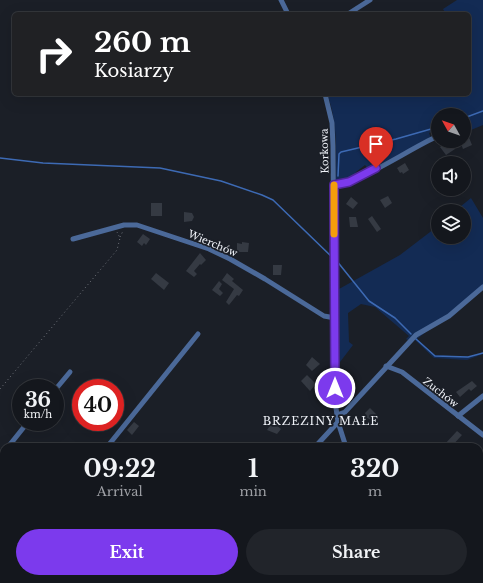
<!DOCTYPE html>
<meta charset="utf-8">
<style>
:root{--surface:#14171d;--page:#21242a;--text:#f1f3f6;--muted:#9d9fa4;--line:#33363b;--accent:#7c3aed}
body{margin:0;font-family:"Libre Baskerville",serif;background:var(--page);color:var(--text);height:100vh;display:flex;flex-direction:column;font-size:15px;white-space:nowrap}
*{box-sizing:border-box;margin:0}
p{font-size:13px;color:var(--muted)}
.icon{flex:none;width:22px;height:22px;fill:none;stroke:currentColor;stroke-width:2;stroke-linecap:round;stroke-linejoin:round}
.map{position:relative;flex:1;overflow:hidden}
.details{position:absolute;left:0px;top:443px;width:483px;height:140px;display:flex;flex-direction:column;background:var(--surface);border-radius:12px 12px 0 0;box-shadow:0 4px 16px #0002,0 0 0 1px var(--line)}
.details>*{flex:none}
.top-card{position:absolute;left:12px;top:12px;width:459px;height:84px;border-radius:6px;box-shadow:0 4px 16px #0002,0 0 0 1px var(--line);background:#202124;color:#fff;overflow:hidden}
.needle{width:26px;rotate:310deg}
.fabs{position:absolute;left:431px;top:108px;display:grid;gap:8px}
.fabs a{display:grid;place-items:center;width:40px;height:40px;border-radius:50%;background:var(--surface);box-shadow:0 4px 16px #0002,0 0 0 1px var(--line);font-size:20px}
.speed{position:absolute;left:12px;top:379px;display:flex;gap:8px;font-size:20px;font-weight:700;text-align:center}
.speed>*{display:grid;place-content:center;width:52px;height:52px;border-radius:50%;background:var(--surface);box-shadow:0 4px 16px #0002,0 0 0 1px var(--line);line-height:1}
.speed small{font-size:10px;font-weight:400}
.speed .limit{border:6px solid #d22;background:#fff;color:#111}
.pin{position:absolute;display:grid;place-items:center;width:34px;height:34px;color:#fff;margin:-41px -17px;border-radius:50% 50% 50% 0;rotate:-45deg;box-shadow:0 0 4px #0007}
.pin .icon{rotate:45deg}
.me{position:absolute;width:44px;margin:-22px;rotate:0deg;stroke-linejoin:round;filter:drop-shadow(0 0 3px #0008)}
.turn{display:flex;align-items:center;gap:14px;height:84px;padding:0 16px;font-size:18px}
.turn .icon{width:52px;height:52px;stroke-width:2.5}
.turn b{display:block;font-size:28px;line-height:34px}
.eta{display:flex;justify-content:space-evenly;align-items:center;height:68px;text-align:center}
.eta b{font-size:24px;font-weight:700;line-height:28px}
.button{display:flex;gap:8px;margin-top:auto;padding:8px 16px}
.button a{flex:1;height:46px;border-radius:24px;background:var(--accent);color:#fff;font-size:16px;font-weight:700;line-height:46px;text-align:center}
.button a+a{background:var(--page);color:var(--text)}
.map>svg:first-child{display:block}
.green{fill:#132b54}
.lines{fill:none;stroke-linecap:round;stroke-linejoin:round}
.stream{stroke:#3d6ab4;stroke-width:1.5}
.building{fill:#353a43}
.path{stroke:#70737b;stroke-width:1;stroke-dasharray:1 3;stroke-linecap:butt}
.minor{stroke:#4b6999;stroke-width:5}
.route-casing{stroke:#51269a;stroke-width:10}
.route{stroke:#7c3aed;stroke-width:7}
.slow{stroke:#f59e0b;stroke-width:7}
.labels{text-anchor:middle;stroke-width:3.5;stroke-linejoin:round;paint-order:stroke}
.street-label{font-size:10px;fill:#eff2f8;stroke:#1b1f27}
.neighbourhood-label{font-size:11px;letter-spacing:1px;fill:#eff2f8;stroke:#1b1f27}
</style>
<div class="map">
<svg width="483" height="583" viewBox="0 0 483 583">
<rect width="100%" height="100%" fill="#1b1f27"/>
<!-- green -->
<g class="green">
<path d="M457 0H483V125L471 130 464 122V115H438V129L429 133 431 138 369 170 365 165 356 172 355 176 350 179 336 182C336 153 338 122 327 94H469V14H446L443 9Z"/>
<polygon points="471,198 483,218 483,286 448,314 408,340 406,339 409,336 375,307 361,304 348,313 349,342 353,345 340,362 339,289 400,255 434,229 438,224 438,237 464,237 464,211 455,211"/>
<polygon points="427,331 417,339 435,355 469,357 483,353 483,354 467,360 434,358 414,339"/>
</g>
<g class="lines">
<!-- stream -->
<g class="stream">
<polyline points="464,118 483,111"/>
<polyline points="0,158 43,163 160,168 221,181 262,195 273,200 333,258"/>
<polyline points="338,176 339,154 341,152 396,139 438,127"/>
<polyline points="336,260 369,301 395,318 411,334"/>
<polyline points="416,339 435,356 468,357 483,353"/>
</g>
</g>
<!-- building -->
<g class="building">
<polygon points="468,135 472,145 463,149 460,141 464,141 464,136"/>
<polygon points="442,141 450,141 455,149 446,155 440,147 444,144"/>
<polygon points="405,163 409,170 403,174 402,172 400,173 397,168"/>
<polygon points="388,196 392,203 385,208 380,200"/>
<polygon points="351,197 358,203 353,209 346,204"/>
<rect x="151" y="203" width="11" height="13"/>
<polygon points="184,212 192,213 194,217 192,221 184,222"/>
<polygon points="372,216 381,229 377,232 368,219"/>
<polygon points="349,217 356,217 358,227 350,227"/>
<polygon points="143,234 150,239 146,245 144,243 142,246 137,242"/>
<polygon points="242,242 249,243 248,252 237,252 237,243 242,244"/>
<polygon points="200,253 206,260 201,265 200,264 194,271 197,274 194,277 186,271"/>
<polygon points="273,265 282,265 281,275 273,275"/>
<polygon points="156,273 169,283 164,290 151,279"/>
<polygon points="227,273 234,279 232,281 243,290 239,296 237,295 229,305 226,302 234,289 222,280"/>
<polygon points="219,281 222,284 219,289 223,293 220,296 212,290"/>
<polygon points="312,357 320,364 312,371 306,365"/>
<polygon points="307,375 316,384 310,391 301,381"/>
<polygon points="472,381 477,386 471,391 469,389 460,397 456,392"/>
<polygon points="370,408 378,416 374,421 367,418 365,413"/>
<polygon points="274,420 278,422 276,425 281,429 277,434 267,430"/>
<polygon points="134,422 139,426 132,435 127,430"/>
<polygon points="457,431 462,435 451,447 446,447 444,445"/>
</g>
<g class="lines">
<!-- path -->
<g class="path">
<polyline points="120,237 123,231"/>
<polyline points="0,389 117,250 120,238 117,232"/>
</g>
<!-- minor -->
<g class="minor">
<polyline points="281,0 288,14"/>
<polyline points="348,14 370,0"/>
<polyline points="325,94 332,123 333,146 335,401 338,422 346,447"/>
<path d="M334 185C366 180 407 150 438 136"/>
<polyline points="73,239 124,225 137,225 209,249 230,259 265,279 324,316 335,318"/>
<polyline points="386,366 402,372 483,435"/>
<polyline points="55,390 70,372"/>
<polyline points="337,415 345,412 416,335 449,316 483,287"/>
<polyline points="458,416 483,396"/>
<polyline points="8,447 28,422"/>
<polyline points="107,447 198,334"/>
<polyline points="315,447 338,422"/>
<polyline points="0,455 4,458"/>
<polyline points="160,579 165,583"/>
<polyline points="392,579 394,583"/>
<polyline points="192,583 196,579"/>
</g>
</g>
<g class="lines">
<defs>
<polyline id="route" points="335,388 334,185 349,182 376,168"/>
</defs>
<!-- route casing -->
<use href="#route" class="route-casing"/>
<!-- route -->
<use href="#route" class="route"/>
<!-- slow -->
<polyline class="slow" points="334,234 334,185"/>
</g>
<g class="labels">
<!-- street labels -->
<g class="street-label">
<text transform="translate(324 151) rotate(-91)" y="4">Korkowa</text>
<text transform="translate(213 243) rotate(23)" y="4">Wierchów</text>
<text transform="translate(441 392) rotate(38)" y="4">Zuchów</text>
</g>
<!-- neighbourhood labels -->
<g class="neighbourhood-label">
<text x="321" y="425">BRZEZINY MAŁE</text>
</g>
</g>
</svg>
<div class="fabs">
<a><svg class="needle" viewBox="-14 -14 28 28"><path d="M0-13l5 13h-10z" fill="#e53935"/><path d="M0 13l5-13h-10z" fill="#9d9fa4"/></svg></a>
<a><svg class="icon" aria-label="sound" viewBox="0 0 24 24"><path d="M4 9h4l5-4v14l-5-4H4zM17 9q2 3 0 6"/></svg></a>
<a><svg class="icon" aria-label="layers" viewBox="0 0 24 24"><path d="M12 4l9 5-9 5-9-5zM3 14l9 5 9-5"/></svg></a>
</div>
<div class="speed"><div>36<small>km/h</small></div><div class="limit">40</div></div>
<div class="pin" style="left:376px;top:168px;background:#d93025"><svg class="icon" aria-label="arrive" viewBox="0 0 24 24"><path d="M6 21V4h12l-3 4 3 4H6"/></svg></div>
<svg class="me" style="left:335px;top:388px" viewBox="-20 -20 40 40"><circle r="17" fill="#7c3aed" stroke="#fff" stroke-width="3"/><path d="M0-11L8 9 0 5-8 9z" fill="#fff"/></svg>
<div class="top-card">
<div class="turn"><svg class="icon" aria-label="right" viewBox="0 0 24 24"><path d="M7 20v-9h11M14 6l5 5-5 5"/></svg><div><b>260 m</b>Kosiarzy</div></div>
</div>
<section class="details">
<div class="eta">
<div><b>09:22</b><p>Arrival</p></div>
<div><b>1</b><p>min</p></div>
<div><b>320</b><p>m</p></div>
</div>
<div class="button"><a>Exit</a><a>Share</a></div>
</section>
</div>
